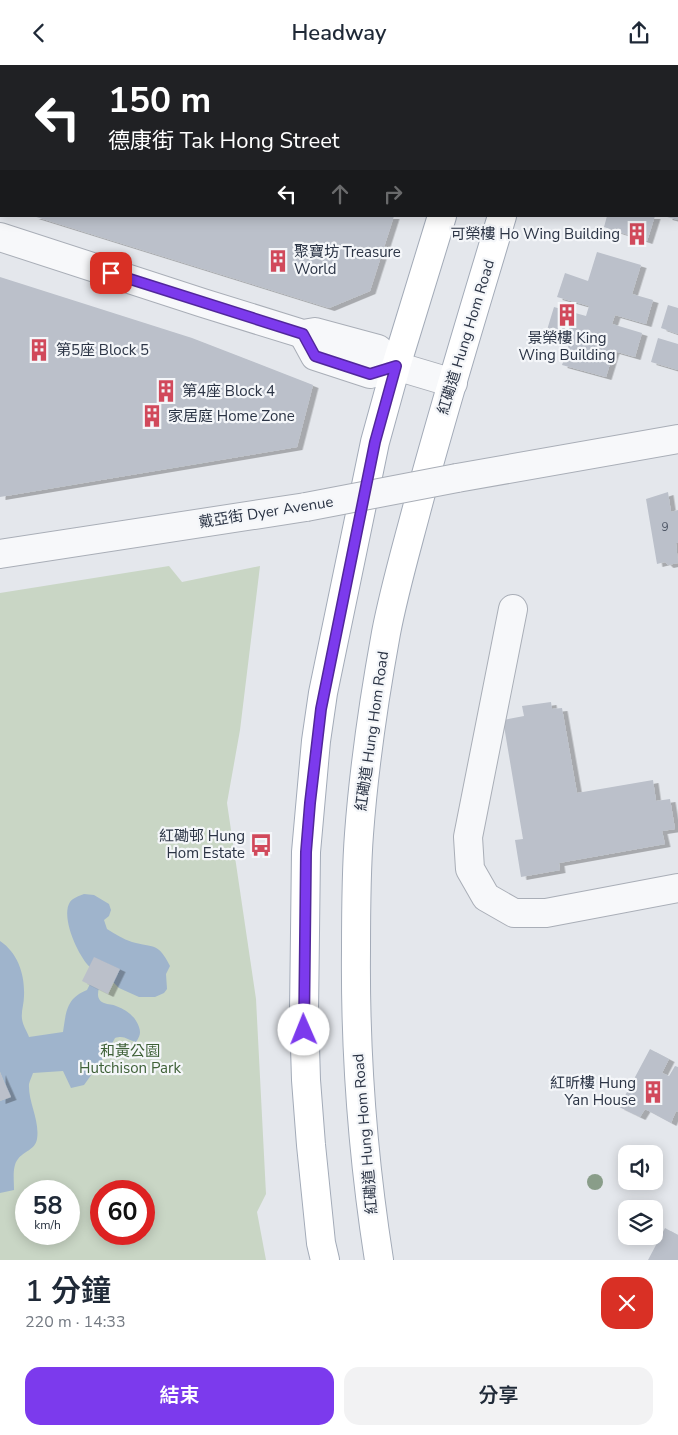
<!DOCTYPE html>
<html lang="zh-TW">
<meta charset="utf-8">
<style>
:root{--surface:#fff;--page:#f2f2f3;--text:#1f2937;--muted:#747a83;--accent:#7c3aed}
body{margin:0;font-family:"Nunito Sans","Noto Sans TC",sans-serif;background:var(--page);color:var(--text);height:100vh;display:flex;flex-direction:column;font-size:19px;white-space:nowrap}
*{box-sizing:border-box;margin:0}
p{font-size:16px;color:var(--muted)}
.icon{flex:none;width:28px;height:28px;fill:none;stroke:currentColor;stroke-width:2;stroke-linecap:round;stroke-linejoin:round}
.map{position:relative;height:1195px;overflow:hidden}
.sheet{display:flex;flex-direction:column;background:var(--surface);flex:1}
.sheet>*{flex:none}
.top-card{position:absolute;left:0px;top:0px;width:679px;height:152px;box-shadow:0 2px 12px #0003;background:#202124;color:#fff;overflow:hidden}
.fabs{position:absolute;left:618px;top:1080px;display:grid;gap:10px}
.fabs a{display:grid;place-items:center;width:45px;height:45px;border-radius:10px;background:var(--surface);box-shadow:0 2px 12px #0003;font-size:25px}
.speed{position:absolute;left:15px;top:1115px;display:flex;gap:10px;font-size:25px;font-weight:700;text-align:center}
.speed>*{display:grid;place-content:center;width:65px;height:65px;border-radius:50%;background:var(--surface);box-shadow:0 2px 12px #0003;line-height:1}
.speed small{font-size:12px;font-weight:400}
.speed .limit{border:8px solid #d22;background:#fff;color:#111}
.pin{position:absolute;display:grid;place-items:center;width:42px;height:42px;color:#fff;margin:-21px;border-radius:10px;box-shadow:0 2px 8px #0006}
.me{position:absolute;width:55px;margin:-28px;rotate:359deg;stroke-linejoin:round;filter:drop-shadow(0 0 4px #0008)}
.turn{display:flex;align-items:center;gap:18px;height:105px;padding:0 25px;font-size:22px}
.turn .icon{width:65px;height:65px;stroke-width:2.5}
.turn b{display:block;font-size:35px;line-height:42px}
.lanes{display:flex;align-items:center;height:48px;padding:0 25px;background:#0003;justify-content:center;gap:25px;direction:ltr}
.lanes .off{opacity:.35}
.round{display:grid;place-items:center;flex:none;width:52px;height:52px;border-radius:15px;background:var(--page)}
.headline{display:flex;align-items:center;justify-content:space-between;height:85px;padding:0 25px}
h1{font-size:30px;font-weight:600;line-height:38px}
.cta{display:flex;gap:10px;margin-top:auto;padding:10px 25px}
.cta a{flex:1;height:58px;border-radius:15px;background:var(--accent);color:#fff;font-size:20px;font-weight:600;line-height:58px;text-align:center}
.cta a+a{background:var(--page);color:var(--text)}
header{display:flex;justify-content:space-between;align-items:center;height:65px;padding:0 25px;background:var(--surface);font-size:22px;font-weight:600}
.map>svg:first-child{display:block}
.green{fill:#c9d6c5;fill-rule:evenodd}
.water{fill:#9fb4cc}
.building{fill:#bbc0ca;filter:url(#shadow)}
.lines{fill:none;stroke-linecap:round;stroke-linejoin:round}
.minor-casing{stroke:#a9aeb7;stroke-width:30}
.major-casing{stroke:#a3abb8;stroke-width:30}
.minor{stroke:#f7f8fa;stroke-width:28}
.major{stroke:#fff;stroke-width:28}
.minor-bridge-casing{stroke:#a9aeb7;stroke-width:30;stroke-linecap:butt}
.minor-bridge{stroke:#f7f8fa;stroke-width:28}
.tree{fill:#899d89}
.route-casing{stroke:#51269a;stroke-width:12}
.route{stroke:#7c3aed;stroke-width:9}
.labels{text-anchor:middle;stroke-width:4.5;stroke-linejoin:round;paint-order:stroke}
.number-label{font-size:12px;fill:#4f5766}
.poi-label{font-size:15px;fill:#2b3445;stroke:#f4f6f9;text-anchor:start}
.street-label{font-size:15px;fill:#2b3445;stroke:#f4f6f9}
.park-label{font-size:15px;fill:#3f6138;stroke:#f4f6f9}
</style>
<header><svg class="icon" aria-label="back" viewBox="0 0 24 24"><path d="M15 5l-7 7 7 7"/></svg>Headway<svg class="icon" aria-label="share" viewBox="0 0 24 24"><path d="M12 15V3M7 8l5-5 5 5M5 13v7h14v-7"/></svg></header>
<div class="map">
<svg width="678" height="1195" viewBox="0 0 678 1195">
<defs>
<filter id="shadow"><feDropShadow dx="5.5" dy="3" stdDeviation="0" flood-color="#0004"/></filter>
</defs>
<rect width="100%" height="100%" fill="#e4e7ec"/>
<!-- green -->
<path class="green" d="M169 501 182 517 260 501 240 665 227 738 256 934 266 1129 257 1147 266 1195H0V528ZM26 1126H69V1169H26ZM101 1126H144V1169H101Z"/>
<!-- water -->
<path class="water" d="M84 829 94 830 109 839 111 845 109 851 104 855 107 864C115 869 123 874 132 877 154 883 158 877 170 901L166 909 167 924 164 928 155 932H139L119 923 111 915 101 918C98 925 95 934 104 938 108 940 113 939 116 941 127 945 135 951 139 962 141 968 140 971 136 977 127 975 125 970 115 973L107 988 84 1020 71 1023 63 1006 33 1008C32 1011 30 1015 29 1019 28 1037 40 1055 37 1074 35 1085 24 1086 18 1094 12 1101 14 1115 14 1125L0 1128V1036L10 1032 0 1007V876C18 888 25 910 24 931 24 939 21 946 22 954 23 961 27 966 29 972L63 967C66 948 66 933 87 925L91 917V903C79 893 60 852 70 837 73 833 79 831 84 829Z"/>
<!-- building -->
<g class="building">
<polygon points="33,151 394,151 370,226 329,243"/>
<polygon points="607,151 655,151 647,176 604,162"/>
<polygon points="667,151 678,151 678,155 667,152"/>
<polygon points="597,187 641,200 632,229 653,235 646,259 615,250 612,259 642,268 635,292 614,286 606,312 562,300 571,273 547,265 554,242 586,251 589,241 557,232 565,208 588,216"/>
<polygon points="0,212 192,273 313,320 297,382 0,432"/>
<polygon points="668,240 678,243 678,269 661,263"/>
<polygon points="658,273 678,279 678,305 651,297"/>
<polygon points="668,427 671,447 678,445 678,478 676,478 678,498 668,500 665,497 657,499 646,434"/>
<polygon points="551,637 552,644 562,643 577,728 653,715 656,736 670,734 675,764 662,766 665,779 559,798 560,805 521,812 515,775 523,774 503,655 524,651 522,641"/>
<polygon points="94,892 120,904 108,929 82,916"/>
<polygon points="650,984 669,994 662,1008 669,1011 675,1001 678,1002 678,1047 676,1046 671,1058 645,1044 640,1052 619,1042"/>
<polygon points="0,1007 11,1032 0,1036"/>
<polygon points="665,1163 678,1170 678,1195 648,1195"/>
</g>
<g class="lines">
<defs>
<g id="minor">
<polyline points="611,0 616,1"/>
<polyline points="658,1 659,0"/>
<polyline points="0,172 203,238 303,269 315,267 378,284 396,301 453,318"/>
<polyline points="303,269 315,291 370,309 396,301"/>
<polyline points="457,413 678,374"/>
<polyline points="0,489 306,442"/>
<polyline points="513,544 468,772 470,804 486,832 514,848 546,848 678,823"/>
</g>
<g id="major">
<polyline points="487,1 488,0"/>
<polyline points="547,1 548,0"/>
<polyline points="325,1195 321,1178 311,1080 306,1015 304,948 306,787 316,676 323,628 375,377 396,301 442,151"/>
<path d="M379 1195C363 1093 355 990 356 886 356 847 356 808 359 769 364 702 374 634 386 568 394 526 406 485 417 443 443 345 473 248 502 151"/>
</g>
</defs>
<!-- minor casing -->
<use href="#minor" class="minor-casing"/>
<!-- major casing -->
<use href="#major" class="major-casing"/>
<!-- minor -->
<use href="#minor" class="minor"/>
<!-- major -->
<use href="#major" class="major"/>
<defs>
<polyline id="minor-bridge" points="306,442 457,413"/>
</defs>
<!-- minor-bridge casing -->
<use href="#minor-bridge" class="minor-bridge-casing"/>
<!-- minor-bridge -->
<use href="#minor-bridge" class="minor-bridge"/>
</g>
<!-- trees -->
<circle class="tree" cx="595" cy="1117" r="8"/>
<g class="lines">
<defs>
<polyline id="route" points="111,208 303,269 315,291 370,309 396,301 375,377 321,644 310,738 306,787 304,965"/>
</defs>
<!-- route casing -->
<use href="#route" class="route-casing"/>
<!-- route -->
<use href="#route" class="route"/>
</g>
<!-- icons -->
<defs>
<symbol id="building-bare" viewBox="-9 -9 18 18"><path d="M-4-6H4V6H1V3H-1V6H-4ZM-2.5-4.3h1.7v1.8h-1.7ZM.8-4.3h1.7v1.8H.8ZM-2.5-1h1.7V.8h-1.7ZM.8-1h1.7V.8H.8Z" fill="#d1495b" stroke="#f4f6f9" stroke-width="2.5" paint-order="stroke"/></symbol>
<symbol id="bus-bare" viewBox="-9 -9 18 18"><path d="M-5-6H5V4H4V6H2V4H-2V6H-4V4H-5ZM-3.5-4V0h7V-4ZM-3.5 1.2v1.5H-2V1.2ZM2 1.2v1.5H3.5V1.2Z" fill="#d1495b" stroke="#f4f6f9" stroke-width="2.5" paint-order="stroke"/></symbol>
</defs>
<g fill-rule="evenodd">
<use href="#building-bare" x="621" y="153" width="32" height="32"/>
<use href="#building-bare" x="262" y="180" width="32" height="32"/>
<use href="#building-bare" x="551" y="234" width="32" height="32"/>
<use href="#building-bare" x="23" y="269" width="32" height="32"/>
<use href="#building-bare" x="150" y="310" width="32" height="32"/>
<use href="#building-bare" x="136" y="335" width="32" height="32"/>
<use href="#bus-bare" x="245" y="764" width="32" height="32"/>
<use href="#building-bare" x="637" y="1011" width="32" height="32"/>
</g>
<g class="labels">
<!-- number labels -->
<g class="number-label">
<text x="665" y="466">9</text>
</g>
<!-- poi labels -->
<g class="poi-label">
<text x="620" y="174" text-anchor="end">可榮樓 Ho Wing Building</text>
<text x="294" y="192">聚寶坊 Treasure<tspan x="294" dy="17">World</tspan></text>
<text x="567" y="278" text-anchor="middle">景榮樓 King<tspan x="567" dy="17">Wing Building</tspan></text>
<text x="56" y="290">第5座 Block 5</text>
<text x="182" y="331">第4座 Block 4</text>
<text x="168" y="356">家居庭 Home Zone</text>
<text x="245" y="776" text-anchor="end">紅磡邨 Hung<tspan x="245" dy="17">Hom Estate</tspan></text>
<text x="636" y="1023" text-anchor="end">紅昕樓 Hung<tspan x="636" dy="17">Yan House</tspan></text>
</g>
<!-- street labels -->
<g class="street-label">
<text transform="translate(466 272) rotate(-73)" y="5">紅磡道 Hung Hom Road</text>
<text transform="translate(266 447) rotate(-9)" y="5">戴亞街 Dyer Avenue</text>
<text transform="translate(372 666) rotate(-82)" y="5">紅磡道 Hung Hom Road</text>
<text transform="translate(365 1069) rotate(-95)" y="5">紅磡道 Hung Hom Road</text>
</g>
<!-- park labels -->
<g class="park-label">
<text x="130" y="991">和黃公園<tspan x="130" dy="17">Hutchison Park</tspan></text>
</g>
</g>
</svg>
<div class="fabs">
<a><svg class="icon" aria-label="sound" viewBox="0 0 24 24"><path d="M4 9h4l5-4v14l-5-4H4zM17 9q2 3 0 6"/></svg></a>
<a><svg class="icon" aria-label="layers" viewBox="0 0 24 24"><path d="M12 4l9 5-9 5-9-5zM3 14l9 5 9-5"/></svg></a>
</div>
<div class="speed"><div>58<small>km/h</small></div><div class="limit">60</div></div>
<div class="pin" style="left:111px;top:208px;background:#d93025"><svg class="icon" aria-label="arrive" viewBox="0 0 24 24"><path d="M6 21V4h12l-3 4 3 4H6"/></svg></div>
<svg class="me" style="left:304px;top:965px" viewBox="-20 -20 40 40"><circle r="19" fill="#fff"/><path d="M0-13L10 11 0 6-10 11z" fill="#7c3aed"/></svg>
<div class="top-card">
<div class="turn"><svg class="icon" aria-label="left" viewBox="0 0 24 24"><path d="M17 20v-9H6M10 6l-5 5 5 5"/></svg><div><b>150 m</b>德康街 Tak Hong Street</div></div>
<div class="lanes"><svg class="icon" aria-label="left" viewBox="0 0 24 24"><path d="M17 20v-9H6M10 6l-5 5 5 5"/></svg><svg class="icon off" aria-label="ahead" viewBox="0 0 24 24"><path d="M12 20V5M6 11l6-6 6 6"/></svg><svg class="icon off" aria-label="right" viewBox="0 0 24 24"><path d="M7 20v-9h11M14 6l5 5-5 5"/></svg></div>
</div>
</div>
<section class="sheet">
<div class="headline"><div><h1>1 分鐘</h1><p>220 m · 14:33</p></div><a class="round" style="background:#d93025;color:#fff"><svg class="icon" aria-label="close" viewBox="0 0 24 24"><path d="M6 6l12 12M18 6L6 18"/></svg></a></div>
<div class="cta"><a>結束</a><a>分享</a></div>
</section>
